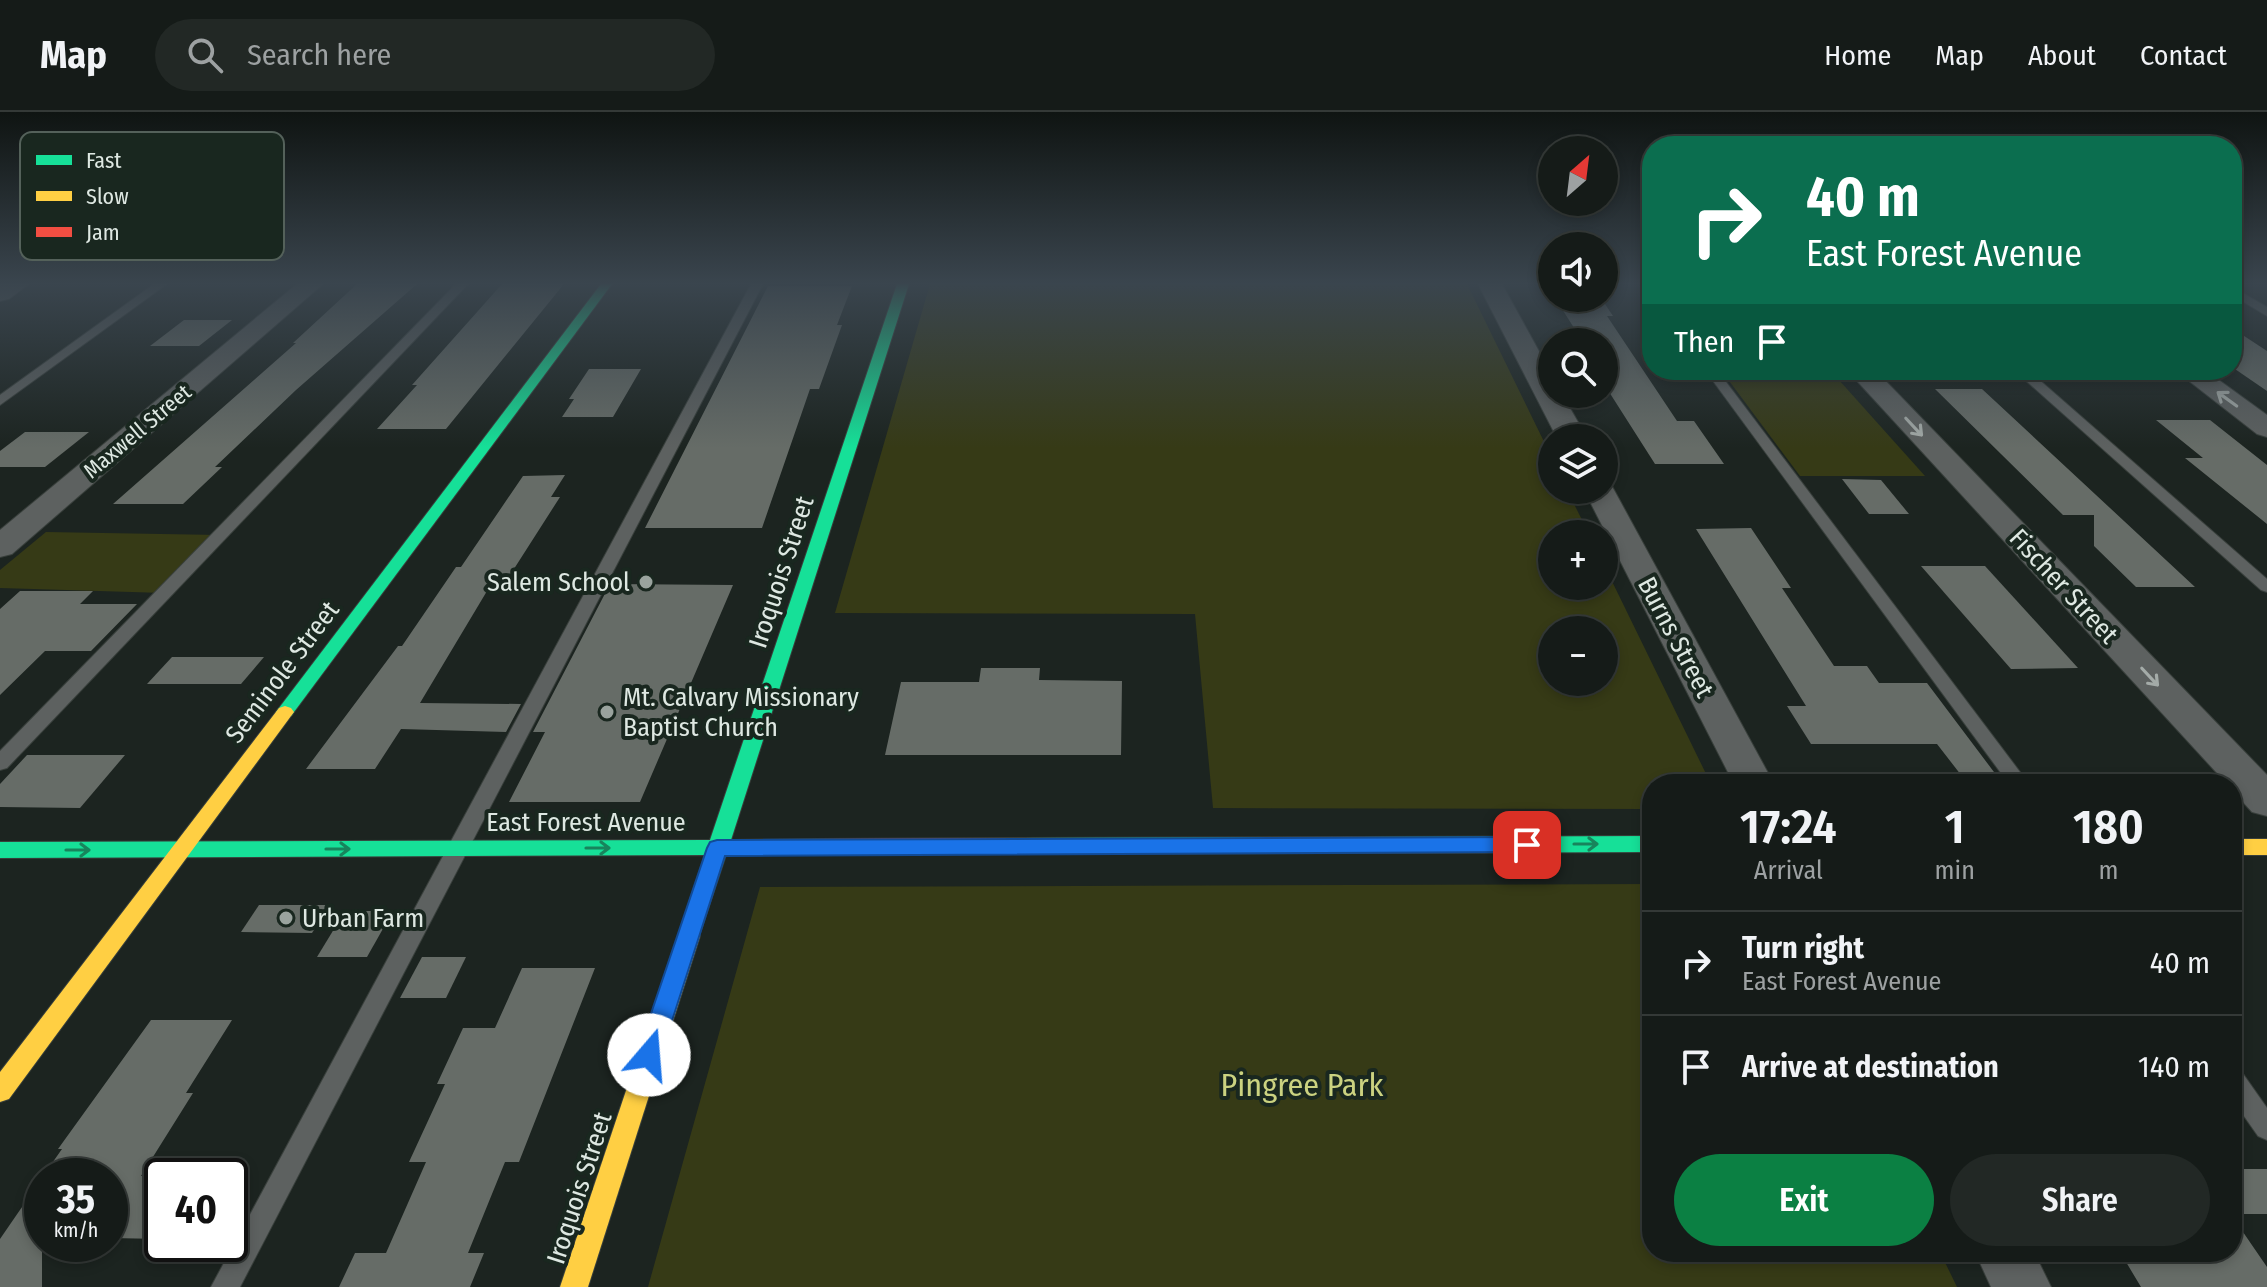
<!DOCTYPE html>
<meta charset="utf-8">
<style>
:root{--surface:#151b18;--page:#222825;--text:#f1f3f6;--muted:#9da1a2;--line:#343937;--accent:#0b8043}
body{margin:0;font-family:"Fira Sans Condensed",sans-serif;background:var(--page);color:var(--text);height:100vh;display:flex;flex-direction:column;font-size:30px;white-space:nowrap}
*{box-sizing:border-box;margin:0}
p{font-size:26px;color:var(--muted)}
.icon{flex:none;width:44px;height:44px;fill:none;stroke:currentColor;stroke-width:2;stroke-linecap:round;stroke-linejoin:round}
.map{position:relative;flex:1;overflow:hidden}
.details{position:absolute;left:1642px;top:662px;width:600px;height:488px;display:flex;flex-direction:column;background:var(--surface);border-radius:32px;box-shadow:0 4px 12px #0003,0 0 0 2px var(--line)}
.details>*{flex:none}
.hud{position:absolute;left:1642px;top:24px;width:600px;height:244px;border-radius:32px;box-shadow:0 4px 12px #0003,0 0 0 2px var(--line);background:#0b6e4f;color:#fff;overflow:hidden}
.needle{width:52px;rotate:28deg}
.fabs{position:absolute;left:1538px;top:24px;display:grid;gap:16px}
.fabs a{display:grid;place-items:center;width:80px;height:80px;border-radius:50%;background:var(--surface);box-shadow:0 4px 12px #0003,0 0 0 2px var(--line);font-size:40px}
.speed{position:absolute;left:24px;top:1046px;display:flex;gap:16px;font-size:40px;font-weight:700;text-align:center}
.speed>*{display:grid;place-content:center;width:104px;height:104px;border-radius:50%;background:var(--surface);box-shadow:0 4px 12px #0003,0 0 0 2px var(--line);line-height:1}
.speed small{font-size:20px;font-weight:400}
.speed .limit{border:4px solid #111;border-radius:12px;background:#fff;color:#111}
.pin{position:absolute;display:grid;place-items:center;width:68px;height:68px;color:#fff;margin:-34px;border-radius:16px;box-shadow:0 4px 12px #0006}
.me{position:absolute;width:88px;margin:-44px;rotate:18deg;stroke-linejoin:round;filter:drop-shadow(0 0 6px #0008)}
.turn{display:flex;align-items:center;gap:28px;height:168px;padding:0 32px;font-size:36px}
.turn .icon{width:104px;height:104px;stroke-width:2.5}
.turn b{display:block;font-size:56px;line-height:68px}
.then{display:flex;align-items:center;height:76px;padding:0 32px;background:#0003;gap:16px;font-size:30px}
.eta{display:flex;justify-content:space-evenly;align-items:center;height:136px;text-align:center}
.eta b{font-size:48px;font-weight:600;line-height:56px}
.action{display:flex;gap:16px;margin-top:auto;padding:16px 32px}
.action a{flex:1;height:92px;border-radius:48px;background:var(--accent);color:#fff;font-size:32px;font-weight:600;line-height:92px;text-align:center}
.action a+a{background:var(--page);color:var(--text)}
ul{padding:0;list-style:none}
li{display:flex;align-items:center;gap:24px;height:104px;padding:0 32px;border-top:2px solid var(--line)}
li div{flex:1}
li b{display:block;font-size:30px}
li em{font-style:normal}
header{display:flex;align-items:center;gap:48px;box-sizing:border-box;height:112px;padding:0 40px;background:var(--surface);border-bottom:2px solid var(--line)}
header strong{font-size:38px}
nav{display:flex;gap:44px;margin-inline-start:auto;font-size:28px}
.search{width:560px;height:72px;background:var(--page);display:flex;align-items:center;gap:20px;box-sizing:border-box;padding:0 28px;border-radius:44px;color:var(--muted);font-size:30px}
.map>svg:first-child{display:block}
.green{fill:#363a16;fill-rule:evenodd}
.building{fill:#666c67}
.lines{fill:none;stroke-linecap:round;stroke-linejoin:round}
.lane-casing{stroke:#383f3b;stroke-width:2}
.street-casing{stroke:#383f3b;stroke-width:2}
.fast-casing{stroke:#383f3b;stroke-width:2}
.slow-casing{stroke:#383f3b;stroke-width:2}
.jam-casing{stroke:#383f3b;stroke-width:2}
.lane{fill:#5d6160;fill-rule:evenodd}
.street{fill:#5d6160;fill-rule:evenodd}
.fast{fill:#16e098;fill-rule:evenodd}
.slow{fill:#ffcf43;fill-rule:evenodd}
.jam{fill:#f24e42;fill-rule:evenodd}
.oneway{stroke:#a4aba8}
.oneway2{stroke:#18845c}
.route{fill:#1a73e8;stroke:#114b97;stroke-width:2}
.poi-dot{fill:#9aa39e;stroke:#19271f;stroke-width:3}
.labels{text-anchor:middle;stroke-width:8;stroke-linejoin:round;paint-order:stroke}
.far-street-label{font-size:22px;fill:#dee8e2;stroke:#19271f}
.street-label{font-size:26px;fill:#dee8e2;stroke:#19271f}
.poi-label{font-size:26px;fill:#dee8e2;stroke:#19271f;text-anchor:start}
.near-park-label{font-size:32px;fill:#cbd280;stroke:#19271f}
.key{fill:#19271f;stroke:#54615a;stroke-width:2}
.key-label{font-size:22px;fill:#dee8e2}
</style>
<header>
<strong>Map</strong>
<div class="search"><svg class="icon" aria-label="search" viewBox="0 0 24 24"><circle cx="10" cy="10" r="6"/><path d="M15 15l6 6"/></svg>Search here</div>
<nav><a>Home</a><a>Map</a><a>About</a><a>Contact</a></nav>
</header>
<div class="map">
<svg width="2267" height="1175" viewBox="0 0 2267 1175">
<rect width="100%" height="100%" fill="#1c2420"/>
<!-- green -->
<g class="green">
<path d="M930 172H1467L1552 346V378H1567L1589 422H1552V474H1604V453L1711 672H1652V697L1213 696 1195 502 835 501ZM1552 518H1604V570H1552Z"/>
<polygon points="1721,258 1830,258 1925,364 1800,364"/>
<polygon points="46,420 220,423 164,481 0,476 0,458"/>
<polygon points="1652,772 1652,1140 1940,1140 1957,1175 648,1175 760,775"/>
</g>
<!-- building -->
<g class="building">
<polygon points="357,172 417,172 296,278 215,355 222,355 183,392 113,392 296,231 293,231"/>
<polygon points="502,172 564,172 446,317 377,317 417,273 412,273"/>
<polygon points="768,174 852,174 837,213 842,213 819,277 810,277 762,416 645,416"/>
<polygon points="1555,186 1601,186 1613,204 1607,204 1677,309 1694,309 1724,352 1655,352 1604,272 1604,230 1583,230"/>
<polygon points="184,208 232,208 199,234 150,234"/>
<polygon points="2232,216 2267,239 2267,279 2232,255"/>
<polygon points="589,257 641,257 613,305 562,305 574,287 569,287"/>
<polygon points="1935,277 1982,277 2195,475 2136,475 2094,434 2094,403 2063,403"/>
<polygon points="2156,308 2210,308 2267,353 2267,412 2185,346 2203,346"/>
<polygon points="25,320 89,320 45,355 0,355 0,339"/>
<polygon points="565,363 551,385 560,385 503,474 490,474 420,591 521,592 506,620 401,617 375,657 306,657 398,534 402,534 456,455 461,455 523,364"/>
<polygon points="1842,367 1881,368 1909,402 1869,402"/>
<polygon points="1751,416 1791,476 1782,476 1834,554 1867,554 1879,571 1927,571 2003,672 1968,672 1937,632 1811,632 1787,594 1806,594 1696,417"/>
<polygon points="1921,454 1985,454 2078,556 2011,557"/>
<polygon points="610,472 733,473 640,690 509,690 545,620 533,620"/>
<polygon points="20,479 93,479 80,492 137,492 91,539 45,539 0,583 0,497"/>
<polygon points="172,545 264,545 241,572 147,572"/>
<polygon points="981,556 1040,556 1039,568 1122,569 1121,643 885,643 901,570 979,570"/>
<polygon points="27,643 125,643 80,696 0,695 0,672"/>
<polygon points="259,793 330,793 312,821 241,820"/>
<polygon points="345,799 393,799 367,845 317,845"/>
<polygon points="422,845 466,845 446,886 400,886"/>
<polygon points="522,856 595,856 519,1050 505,1050 468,1141 484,1141 470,1175 339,1175 355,1141 386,1141 426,1050 409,1050 445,972 437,972 463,916 495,916"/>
<polygon points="151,908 232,908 186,981 193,981 141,1064 162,1064 162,1127 110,1126 110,1064 43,1064 62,1037 58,1037"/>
<rect x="2232" y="1057" width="35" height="45"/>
<polygon points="42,1066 42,1175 0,1175 0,1127"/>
<polygon points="2232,1104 2267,1155 2267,1175 2141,1175 2120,1140 2232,1140"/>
</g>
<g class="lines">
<defs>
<g id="lane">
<polygon points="154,172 167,172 0,293 0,283"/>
<polygon points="456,172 468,172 7,656 0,658 0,639"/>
<polygon points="751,172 763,172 240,1175 211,1175"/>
<polygon points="1642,172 1652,172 1652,182 1648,181"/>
<polygon points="2232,175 2267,195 2267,204 2232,183"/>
<polygon points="1705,258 1717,258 2029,672 2009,672"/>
<polygon points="2014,258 2028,258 2267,467 2267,480 2261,478"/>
<polygon points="2232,956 2241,959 2267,996 2267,1028 2258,1024 2232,987"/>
</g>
<g id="street">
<polygon points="0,172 29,172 9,187 0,189"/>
<polygon points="297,172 323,172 12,442 0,445 0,418"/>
<polygon points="1478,172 1502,172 1552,263 1552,282 1562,282 1587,326 1557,326"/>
<polygon points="1847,258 1875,258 2267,663 2267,704 2252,700 2232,678 2232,672 2227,672"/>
<polygon points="2175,258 2205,258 2267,303 2267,325 2257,322"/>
<polygon points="1604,370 1610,371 1614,378 1774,672 1734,672 1584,378 1604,378"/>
<polygon points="1975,1140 2034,1140 2051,1175 1991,1175"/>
</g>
<g id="fast">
<polygon points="601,172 612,172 291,604 279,604 276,600 279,596"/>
<polygon points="897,172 909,172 731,728 816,727 823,730 826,735 823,740 816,743 726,743 697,830 689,833 681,830 678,824 705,743 0,746 0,730 710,728"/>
<polygon points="1652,724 1652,740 1014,742 1007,739 1004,734 1007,729 1014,726"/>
</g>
<g id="slow">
<polygon points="285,594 291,596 294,600 291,604 9,987 0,990 0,960 279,596"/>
<rect x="2232" y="727" width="35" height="16"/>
<polygon points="689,815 697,818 700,824 588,1175 560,1175 678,824 681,818"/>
</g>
<polygon id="jam" points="1014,726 1021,729 1024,734 1021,739 1014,742 816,743 809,740 806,735 809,730 816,727"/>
</defs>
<!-- lane casing -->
<use href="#lane" class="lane-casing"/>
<!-- street casing -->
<use href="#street" class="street-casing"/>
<!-- fast casing -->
<use href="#fast" class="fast-casing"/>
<!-- slow casing -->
<use href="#slow" class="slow-casing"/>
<!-- jam casing -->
<use href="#jam" class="jam-casing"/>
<!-- lane -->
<use href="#lane" class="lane"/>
<!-- street -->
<use href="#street" class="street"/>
<!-- fast -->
<use href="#fast" class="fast"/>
<!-- slow -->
<use href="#slow" class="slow"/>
<!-- jam -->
<use href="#jam" class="jam"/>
</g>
<!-- one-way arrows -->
<defs><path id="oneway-shaft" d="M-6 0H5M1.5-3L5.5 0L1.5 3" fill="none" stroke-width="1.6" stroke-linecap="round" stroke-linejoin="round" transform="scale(2)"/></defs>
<g class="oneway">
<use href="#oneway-shaft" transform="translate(2227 287) rotate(-144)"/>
<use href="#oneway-shaft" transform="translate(1914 315) rotate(47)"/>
<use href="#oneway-shaft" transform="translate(2150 565) rotate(47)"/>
</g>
<g class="oneway2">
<use href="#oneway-shaft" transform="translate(1586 732)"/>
<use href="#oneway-shaft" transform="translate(598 736)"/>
<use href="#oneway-shaft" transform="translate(338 737)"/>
<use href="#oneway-shaft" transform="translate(78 738)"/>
</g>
<!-- sky -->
<linearGradient id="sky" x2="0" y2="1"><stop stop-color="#0f1412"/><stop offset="0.51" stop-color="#3a454e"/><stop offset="1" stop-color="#3a454e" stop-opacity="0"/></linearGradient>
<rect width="2267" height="336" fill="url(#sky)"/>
<!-- route -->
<polygon class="route" points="1527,725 1535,727 1538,733 1535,738 1527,740 725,744 661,943 658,951 649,954 641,951 637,943 707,736 710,730 717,728"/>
<!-- markers -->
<g class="poi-dot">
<circle cx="646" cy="470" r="8"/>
<circle cx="607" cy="600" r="8"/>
<circle cx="286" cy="806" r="8"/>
</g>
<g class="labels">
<!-- far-street labels -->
<g class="far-street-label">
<text transform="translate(137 319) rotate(-40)" y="8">Maxwell Street</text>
</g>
<!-- street labels -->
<g class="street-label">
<text transform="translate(781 460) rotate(-72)" y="9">Iroquois Street</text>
<text transform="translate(2064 474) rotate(47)" y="9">Fischer Street</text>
<text transform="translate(1676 525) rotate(62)" y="9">Burns Street</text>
<text transform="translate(282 560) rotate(-53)" y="9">Seminole Street</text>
<text x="586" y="719">East Forest Avenue</text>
<text transform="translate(579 1076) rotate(-72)" y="9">Iroquois Street</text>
</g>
<!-- poi labels -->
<g class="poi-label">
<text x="630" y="479" text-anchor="end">Salem School</text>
<text x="623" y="594">Mt. Calvary Missionary<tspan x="623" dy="30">Baptist Church</tspan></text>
<text x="302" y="815">Urban Farm</text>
</g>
<!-- near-park labels -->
<g class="near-park-label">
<text x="1302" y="984">Pingree Park</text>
</g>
</g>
<!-- legend -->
<rect x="20" y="20" width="264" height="128" rx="12" class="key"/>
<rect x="36" y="43" width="36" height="10" fill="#16e098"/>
<rect x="36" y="79" width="36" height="10" fill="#ffcf43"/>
<rect x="36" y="115" width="36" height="10" fill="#f24e42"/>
<g class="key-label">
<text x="86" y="56">Fast</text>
<text x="86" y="92">Slow</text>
<text x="86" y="128">Jam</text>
</g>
</svg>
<div class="fabs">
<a><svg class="needle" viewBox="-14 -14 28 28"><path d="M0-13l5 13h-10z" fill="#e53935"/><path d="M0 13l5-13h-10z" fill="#9da1a2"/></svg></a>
<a><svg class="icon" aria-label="sound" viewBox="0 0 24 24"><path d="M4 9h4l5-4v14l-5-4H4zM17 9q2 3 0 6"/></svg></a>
<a><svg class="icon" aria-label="search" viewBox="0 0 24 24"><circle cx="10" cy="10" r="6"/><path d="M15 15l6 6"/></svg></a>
<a><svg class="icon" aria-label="layers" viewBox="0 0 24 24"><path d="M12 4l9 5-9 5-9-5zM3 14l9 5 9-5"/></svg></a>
<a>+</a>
<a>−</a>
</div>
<div class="speed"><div>35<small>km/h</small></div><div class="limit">40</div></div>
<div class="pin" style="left:1527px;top:733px;background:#d93025"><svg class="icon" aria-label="arrive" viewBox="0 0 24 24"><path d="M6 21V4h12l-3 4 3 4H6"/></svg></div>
<svg class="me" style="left:649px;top:943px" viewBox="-20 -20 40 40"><circle r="19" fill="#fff"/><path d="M0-13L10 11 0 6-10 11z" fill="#1a73e8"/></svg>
<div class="hud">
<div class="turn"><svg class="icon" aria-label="right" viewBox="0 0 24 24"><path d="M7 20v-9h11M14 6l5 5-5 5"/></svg><div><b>40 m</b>East Forest Avenue</div></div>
<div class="then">Then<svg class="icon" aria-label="arrive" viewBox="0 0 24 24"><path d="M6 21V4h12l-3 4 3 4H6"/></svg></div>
</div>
<section class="details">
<div class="eta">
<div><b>17:24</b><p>Arrival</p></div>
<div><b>1</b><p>min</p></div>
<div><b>180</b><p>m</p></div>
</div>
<ul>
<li><svg class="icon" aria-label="right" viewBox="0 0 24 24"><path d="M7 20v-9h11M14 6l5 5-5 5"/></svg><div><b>Turn right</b><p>East Forest Avenue</p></div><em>40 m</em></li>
<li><svg class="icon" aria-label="arrive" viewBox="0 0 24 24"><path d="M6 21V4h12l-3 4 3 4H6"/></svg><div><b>Arrive at destination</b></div><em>140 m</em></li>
</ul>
<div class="action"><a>Exit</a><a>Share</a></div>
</section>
</div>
